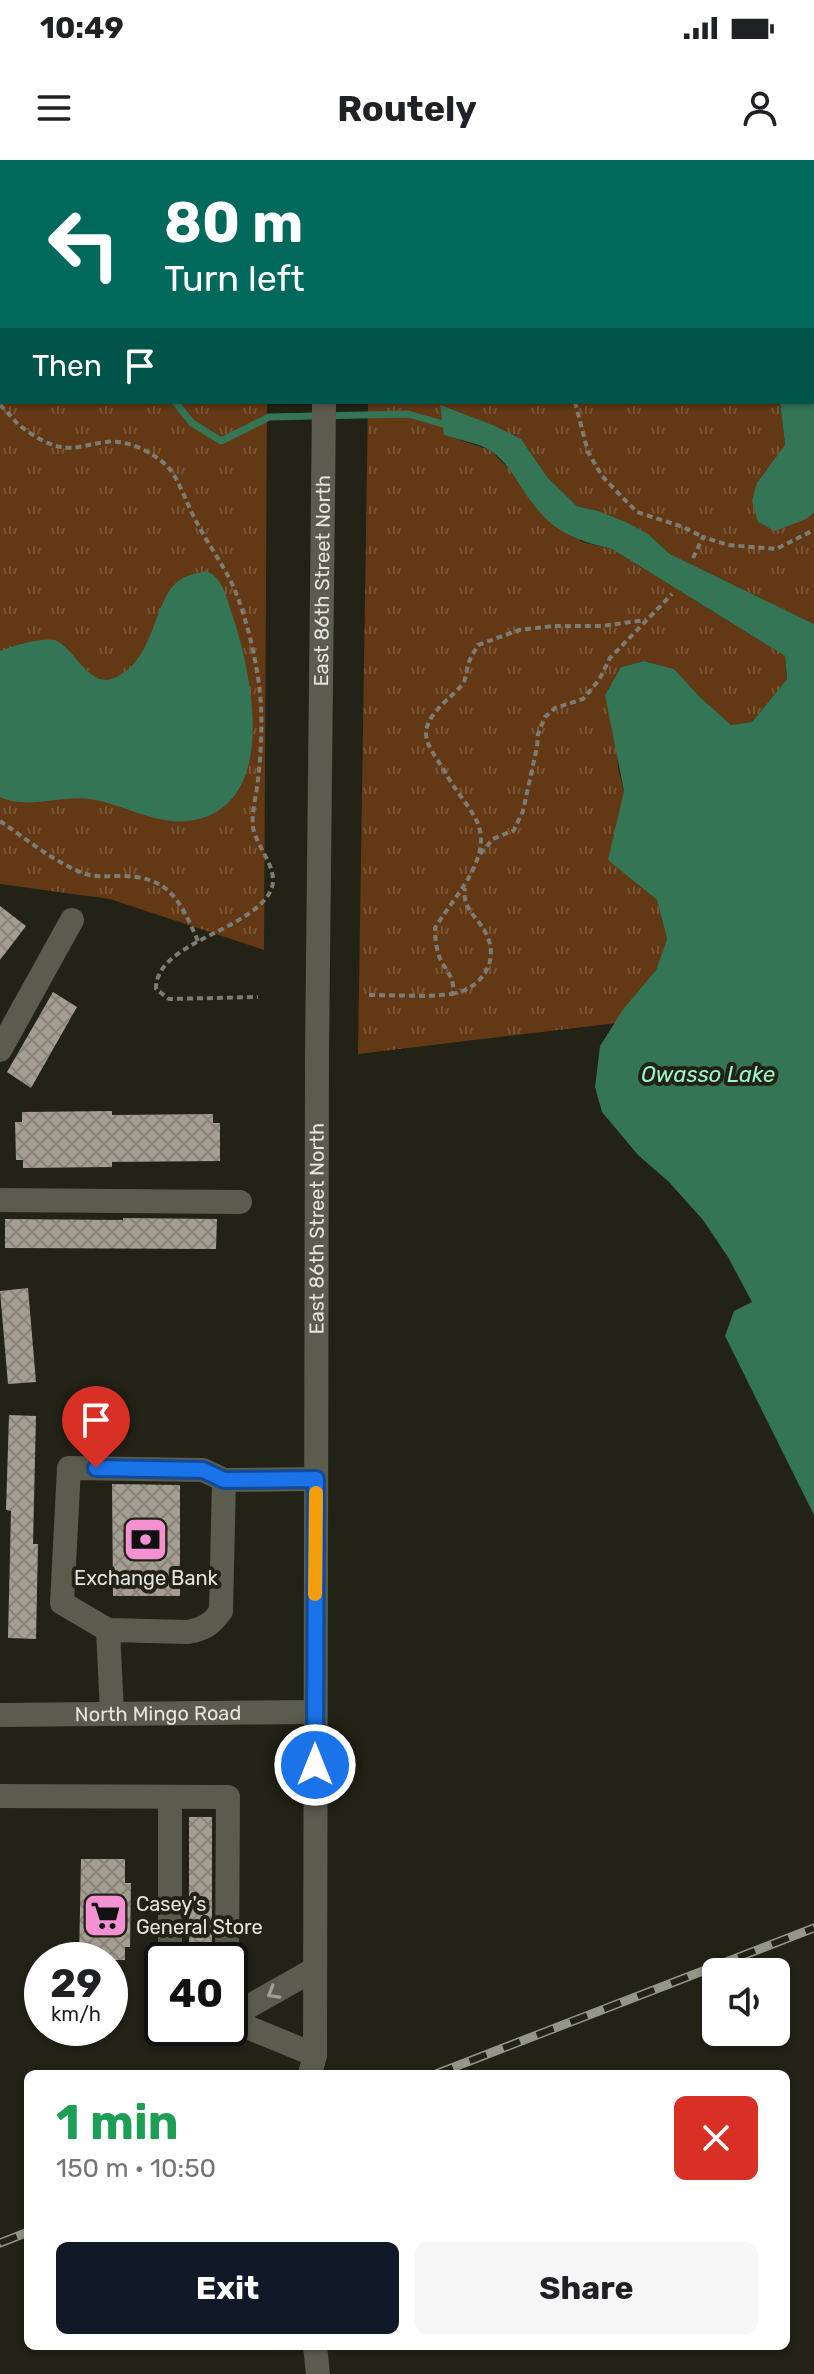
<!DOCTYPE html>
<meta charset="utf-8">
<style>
:root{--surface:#fff;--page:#f6f6f6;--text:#202124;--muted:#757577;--accent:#111827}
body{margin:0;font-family:Rubik,sans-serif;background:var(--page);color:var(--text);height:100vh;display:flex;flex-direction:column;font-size:30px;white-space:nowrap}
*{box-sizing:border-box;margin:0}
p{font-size:26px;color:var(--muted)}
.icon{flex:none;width:44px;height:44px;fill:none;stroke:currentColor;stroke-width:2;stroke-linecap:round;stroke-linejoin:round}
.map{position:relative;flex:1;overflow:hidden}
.drawer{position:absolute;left:24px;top:1910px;width:766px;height:280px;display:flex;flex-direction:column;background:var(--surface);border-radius:12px;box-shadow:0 2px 6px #0004}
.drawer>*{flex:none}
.guide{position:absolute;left:0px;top:0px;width:814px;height:244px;box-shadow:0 2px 6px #0004;background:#00695c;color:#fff;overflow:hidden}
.controls{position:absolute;left:702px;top:1798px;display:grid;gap:16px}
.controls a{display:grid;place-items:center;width:88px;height:88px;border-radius:12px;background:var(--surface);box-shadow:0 2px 6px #0004;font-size:40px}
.speed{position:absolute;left:24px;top:1782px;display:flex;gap:16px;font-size:40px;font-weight:700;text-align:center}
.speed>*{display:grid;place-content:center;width:104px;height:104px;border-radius:50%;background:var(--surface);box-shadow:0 2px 6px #0004;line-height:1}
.speed small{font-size:20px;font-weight:400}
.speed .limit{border:4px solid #111;border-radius:12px;background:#fff;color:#111}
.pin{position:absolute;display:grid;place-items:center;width:68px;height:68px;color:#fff;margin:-82px -34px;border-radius:50% 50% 50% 0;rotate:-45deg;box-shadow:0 0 8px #0007}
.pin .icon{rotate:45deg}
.me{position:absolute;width:88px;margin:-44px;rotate:0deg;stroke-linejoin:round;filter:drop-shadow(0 0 6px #0008)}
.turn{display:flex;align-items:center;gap:28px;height:168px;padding:0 32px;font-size:36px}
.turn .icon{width:104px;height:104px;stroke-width:2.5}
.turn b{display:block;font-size:56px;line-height:68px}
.then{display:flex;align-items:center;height:76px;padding:0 32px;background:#0003;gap:16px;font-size:30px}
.round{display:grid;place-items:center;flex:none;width:84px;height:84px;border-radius:12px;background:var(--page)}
.head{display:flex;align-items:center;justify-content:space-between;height:136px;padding:0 32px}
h1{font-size:48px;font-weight:700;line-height:60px;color:#1e9e55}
.button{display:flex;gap:16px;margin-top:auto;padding:16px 32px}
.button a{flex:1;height:92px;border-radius:12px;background:var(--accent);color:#fff;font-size:32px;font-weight:700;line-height:92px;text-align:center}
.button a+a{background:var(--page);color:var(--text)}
.status{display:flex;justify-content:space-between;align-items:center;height:56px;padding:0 40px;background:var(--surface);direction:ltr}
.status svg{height:22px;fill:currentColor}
header{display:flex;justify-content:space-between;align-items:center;height:104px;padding:0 32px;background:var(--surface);font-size:36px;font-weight:700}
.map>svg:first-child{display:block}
.grass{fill:url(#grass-tufts)}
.water{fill:#347556}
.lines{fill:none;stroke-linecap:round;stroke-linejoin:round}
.stream{stroke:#347556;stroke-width:7}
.building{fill:url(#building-cross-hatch)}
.path{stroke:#7c7c72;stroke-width:4;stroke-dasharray:6 4;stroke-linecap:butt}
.minor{stroke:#5b5b4e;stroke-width:24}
.rail-casing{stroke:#94958b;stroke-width:9}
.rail{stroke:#222216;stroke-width:6;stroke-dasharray:18;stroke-linecap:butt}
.oneway{stroke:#a0a096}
.route-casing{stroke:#114b97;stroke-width:20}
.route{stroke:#1a73e8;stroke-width:14}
.slow{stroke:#f59e0b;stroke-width:14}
.labels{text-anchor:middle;stroke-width:8;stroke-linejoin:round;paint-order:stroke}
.street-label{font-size:20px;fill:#e4e5dd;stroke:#222216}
.poi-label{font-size:20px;fill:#e4e5dd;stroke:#222216}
.water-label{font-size:22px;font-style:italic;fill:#99f8c7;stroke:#222216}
</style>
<div class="status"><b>10:49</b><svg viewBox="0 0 49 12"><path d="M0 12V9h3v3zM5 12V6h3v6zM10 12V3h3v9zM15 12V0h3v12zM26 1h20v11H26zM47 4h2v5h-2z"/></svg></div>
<header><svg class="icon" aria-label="menu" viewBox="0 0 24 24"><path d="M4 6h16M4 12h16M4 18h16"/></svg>Routely<svg class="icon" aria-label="person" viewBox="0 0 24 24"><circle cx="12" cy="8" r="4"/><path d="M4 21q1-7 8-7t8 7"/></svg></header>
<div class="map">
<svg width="814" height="2214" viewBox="0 0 814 2214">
<defs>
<pattern id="grass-tufts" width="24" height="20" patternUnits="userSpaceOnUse" patternTransform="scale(2)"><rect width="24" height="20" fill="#633814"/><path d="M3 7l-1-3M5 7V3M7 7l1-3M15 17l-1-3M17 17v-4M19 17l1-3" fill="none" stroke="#795536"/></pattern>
<pattern id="building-cross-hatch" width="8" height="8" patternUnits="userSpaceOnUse" patternTransform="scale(2)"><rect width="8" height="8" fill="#a49d90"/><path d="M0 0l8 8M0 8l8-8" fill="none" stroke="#878379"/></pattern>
</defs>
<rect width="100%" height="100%" fill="#222216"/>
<!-- grass -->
<g class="grass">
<polygon points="371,0 814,0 814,192 812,194 812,2 371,2"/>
<polygon points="0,162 2,162 2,242 267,242 264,790 110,739 0,724"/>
<polygon points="368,242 780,242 785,285 806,359 814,353 814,464 670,394 648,374 598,351 577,346 548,318 521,279 493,265 440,246 445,275 490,290 515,315 533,344 582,382 612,389 785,496 787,519 752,562 731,565 700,537 674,509 644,501 621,507 605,535 617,588 618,608 624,631 618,662 634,721 657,740 667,779 656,810 624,848 617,863 358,894"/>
</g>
<!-- water -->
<g class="water">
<polygon points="814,192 814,353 806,359 775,371 758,362 752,341 757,323 785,285 780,242 812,242 812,194"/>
<path d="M440 245 493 265 521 279 548 318 577 346 598 351 626 362 648 374 670 394 814 464V1355L725 1176 734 1151 752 1142 728 1097 703 1060 669 1022 638 995 602 952 595 927 600 886 624 848 656 810 667 779 657 740 608 700 624 631 605 535 621 507 644 501 674 509 700 537 731 565 752 562 787 519 785 496 612 389C578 381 555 373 533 344 519 327 511 305 491 291 479 283 459 280 444 275Z"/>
<path d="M207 411C224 419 227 440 233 457 251 511 276 628 208 656 166 673 130 645 90 639 61 635 27 650 0 637V491C11 486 44 477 55 480 75 488 89 529 114 518 158 500 152 434 183 418 190 414 199 413 207 411Z"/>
</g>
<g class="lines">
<!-- stream -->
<g class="stream">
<polyline points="0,8 2,7"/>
<polyline points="175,242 192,263 221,281 269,257 408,254 450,266"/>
</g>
</g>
<!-- building -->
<g class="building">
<polygon points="0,746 26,766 0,800"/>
<polygon points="53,832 77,847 31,928 7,912"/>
<polygon points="112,951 112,955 213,954 213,963 220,963 220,1001 112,1002 112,1007 23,1008 23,1000 16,1000 15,962 22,962 22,952"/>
<polygon points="123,1058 217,1059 216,1089 5,1088 5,1059 123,1060"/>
<polygon points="28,1128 36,1222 8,1224 0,1131"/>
<polygon points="9,1255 36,1256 33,1384 38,1384 36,1479 8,1478 11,1351 6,1350"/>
<polygon points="112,1324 180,1325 180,1436 113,1436"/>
<rect x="189" y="1657" width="23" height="143"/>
<polygon points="81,1699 125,1699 125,1723 131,1723 130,1787 125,1787 125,1800 79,1800"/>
</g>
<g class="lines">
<!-- path -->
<g class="path">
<polyline points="646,2 649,0"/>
<polyline points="575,242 588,292 602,316 621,336 637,352 683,367 703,377"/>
<path d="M0 245C6 250 11 257 17 263 26 271 41 281 53 285 72 292 87 284 106 282 126 279 153 292 167 306 178 317 187 344 195 359 207 383 223 404 234 428 248 462 259 509 261 546 262 570 261 596 258 619 257 634 251 652 253 667 256 687 280 709 271 730 252 771 155 782 156 829L169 839 258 837"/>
<polyline points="693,398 703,377 728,385 776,389 814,370"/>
<path d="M0 661C25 678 50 699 78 711 92 718 105 716 120 716 170 716 180 741 198 781"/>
<polyline points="480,694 493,679 514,670 523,651 537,587 538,574 545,557 555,548 583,539 599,520 610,498 672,434"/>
<path d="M452 834C477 830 499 806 488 778 481 759 461 750 465 728"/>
<path d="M369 835 429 836 452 834C457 819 444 809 439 796 436 787 435 777 435 768 452 739 492 700 478 664 473 650 453 628 445 612 439 601 426 586 426 574 426 554 450 539 462 525 467 518 466 510 469 502 471 496 475 491 478 485L519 470 553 466H601L646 460"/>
</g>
<!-- minor -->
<g class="minor">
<polyline points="320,0 320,2"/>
<polyline points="471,0 480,2"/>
<polyline points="0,890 72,760"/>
<polyline points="0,1040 240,1042"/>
<path d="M69 1308 203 1310 224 1320 221 1451C212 1464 204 1469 188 1472L108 1470 62 1443Z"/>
<polyline points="224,1320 316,1319"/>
<polyline points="108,1470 112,1552"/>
<path id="s1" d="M0 1555 315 1552"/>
<polyline points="0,1636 228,1637 227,1800"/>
<polyline points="170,1637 170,1800"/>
<polyline points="230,1857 315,1809"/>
<polyline points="230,1860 315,1895"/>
<path id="s2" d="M310 1914 315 1895 317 895 324 242"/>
<polyline points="315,2186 318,2214"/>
</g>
<defs>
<g id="rail">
<polyline points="436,1914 814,1768"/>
<polyline points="0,2083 28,2072"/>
</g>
</defs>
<!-- rail casing -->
<use href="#rail" class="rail-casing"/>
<!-- rail -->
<use href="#rail" class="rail"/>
</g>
<!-- one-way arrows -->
<defs><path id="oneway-chevron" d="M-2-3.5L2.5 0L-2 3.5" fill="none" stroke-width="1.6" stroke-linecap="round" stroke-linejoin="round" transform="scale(2)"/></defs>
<use class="oneway" href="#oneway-chevron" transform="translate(273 1833) rotate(150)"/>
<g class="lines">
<defs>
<polyline id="route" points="96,1308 203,1310 224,1320 316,1319 315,1605"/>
</defs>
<!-- route casing -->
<use href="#route" class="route-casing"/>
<!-- route -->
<use href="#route" class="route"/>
<!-- slow -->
<polyline class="slow" points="315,1434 316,1333"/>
</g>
<!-- icons -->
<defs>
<symbol id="bank-square" viewBox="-11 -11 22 22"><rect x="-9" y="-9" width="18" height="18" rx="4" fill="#f491d3" stroke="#222216"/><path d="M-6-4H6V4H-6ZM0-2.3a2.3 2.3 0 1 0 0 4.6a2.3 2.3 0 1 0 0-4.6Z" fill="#111"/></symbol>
<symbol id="supermarket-square" viewBox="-11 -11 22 22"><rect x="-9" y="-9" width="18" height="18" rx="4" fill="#f491d3" stroke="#222216"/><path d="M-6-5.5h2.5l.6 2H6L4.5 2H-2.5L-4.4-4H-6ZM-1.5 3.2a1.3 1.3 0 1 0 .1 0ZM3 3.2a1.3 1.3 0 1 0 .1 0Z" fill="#111"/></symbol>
</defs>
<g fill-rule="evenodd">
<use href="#bank-square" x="120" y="1354" width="51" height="51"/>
<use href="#supermarket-square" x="80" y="1730" width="51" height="51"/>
</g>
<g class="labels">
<!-- street labels -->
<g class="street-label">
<text dy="7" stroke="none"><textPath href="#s2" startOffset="1494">East 86th Street North</textPath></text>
<text dy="7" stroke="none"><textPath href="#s2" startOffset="846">East 86th Street North</textPath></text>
<text dy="7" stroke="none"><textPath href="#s1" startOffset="158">North Mingo Road</textPath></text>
</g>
<!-- poi labels -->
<g class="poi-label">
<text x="146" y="1425">Exchange Bank</text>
<text x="136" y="1751" text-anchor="start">Casey's<tspan x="136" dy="23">General Store</tspan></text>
</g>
<!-- water labels -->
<g class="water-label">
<text x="708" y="922">Owasso Lake</text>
</g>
</g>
</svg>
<div class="controls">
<a><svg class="icon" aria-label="sound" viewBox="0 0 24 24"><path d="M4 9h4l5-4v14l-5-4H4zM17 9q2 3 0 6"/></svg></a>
</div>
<div class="speed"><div>29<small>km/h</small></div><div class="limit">40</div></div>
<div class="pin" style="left:96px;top:1308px;background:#d93025"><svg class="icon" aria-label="arrive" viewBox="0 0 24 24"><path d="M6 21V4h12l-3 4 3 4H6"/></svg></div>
<svg class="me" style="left:315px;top:1605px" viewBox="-20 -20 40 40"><circle r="17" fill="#1a73e8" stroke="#fff" stroke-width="3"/><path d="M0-11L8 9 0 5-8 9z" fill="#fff"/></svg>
<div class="guide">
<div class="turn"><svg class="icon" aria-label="left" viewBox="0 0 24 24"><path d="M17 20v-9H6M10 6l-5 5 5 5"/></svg><div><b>80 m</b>Turn left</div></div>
<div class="then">Then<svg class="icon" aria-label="arrive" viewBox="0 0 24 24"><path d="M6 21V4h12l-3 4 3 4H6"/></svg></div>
</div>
<section class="drawer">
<div class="head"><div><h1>1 min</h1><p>150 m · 10:50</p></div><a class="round" style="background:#d93025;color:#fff"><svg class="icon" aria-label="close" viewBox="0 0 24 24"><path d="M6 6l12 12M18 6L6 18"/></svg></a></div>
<div class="button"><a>Exit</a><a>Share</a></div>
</section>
</div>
